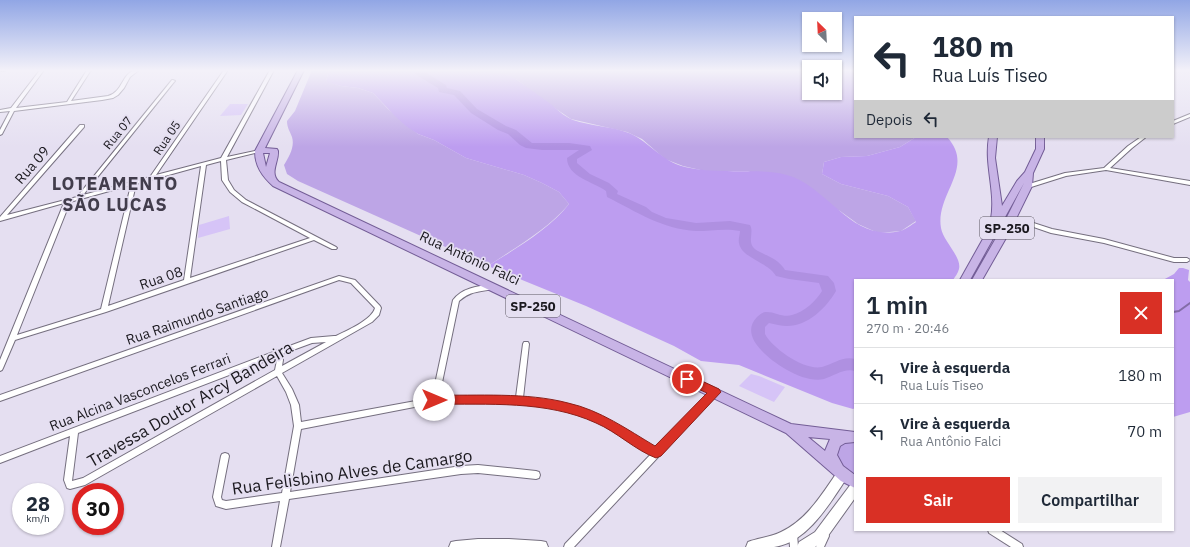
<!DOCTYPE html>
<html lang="pt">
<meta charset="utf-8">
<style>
:root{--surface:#fff;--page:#f2f2f3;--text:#1f2937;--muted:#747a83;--line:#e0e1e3;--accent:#d93025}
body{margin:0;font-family:"IBM Plex Sans",sans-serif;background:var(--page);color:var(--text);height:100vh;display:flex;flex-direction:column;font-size:15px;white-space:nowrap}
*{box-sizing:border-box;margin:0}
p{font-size:13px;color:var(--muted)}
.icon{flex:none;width:22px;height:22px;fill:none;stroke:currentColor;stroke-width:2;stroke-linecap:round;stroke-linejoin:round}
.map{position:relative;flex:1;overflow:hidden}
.sheet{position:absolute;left:854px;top:279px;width:320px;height:252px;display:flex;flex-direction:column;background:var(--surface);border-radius:0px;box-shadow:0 1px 3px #0004}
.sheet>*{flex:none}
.banner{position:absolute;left:854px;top:16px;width:320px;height:122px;border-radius:0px;box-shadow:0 1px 3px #0004;background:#fff;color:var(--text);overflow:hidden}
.needle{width:26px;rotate:336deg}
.buttons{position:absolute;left:802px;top:12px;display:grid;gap:8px}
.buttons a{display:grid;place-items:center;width:40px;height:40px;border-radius:0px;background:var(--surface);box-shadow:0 1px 3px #0004;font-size:20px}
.speed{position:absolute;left:12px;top:483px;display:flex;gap:8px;font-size:20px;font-weight:700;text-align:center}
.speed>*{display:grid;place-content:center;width:52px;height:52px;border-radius:50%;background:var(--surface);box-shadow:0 1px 3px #0004;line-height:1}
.speed small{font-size:10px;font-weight:400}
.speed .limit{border:6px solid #d22;background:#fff;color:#111}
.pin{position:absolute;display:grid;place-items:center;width:34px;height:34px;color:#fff;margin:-17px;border:2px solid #fff;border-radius:50%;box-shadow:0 1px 4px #0007}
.me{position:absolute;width:44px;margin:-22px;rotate:90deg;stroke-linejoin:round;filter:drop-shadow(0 0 3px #0008)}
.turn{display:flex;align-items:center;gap:14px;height:84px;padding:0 12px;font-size:18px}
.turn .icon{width:52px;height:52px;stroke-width:2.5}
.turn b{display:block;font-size:28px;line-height:34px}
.then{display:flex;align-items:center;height:38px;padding:0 12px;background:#0003;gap:8px;font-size:15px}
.round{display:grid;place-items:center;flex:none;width:42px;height:42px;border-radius:0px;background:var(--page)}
.head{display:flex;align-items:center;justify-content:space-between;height:68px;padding:0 12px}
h1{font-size:24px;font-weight:600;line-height:30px}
.primary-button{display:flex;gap:8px;margin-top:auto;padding:8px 12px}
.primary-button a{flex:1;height:46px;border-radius:0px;background:var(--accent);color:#fff;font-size:16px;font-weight:600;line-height:46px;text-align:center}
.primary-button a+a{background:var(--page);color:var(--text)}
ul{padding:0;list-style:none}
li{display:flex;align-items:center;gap:12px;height:56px;padding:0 12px;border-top:1px solid var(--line)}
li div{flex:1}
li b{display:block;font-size:15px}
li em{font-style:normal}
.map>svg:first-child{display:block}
.green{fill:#bda5e6}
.forest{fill:#bd9df0}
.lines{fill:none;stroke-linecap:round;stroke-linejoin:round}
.stream{stroke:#836ca7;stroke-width:2}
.river{fill:#af90e1;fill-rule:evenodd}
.building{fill:#d6c4f7}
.minor-casing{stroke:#756f7f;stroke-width:2}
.secondary-casing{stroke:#756f7f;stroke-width:2}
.primary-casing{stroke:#735d96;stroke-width:2}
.minor{fill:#fff;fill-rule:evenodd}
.secondary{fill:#fff;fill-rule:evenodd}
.primary{fill:#c8b4e6;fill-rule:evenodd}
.route{fill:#d93025;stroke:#8d1f18}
.labels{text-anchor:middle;stroke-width:3.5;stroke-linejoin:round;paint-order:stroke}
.far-street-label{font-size:12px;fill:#1b191f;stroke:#e5dff1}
.shield{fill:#e5dff1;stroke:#58545e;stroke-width:1}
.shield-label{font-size:13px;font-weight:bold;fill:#1b191f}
.street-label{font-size:14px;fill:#1b191f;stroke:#e5dff1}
.near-street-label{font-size:17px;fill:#1b191f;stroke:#e5dff1}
.district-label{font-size:18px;font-weight:bold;letter-spacing:1px;fill:#423d4c;stroke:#e5dff1}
</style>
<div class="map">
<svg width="1190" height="547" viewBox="0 0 1190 547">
<rect width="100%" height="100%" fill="#e5dff1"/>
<!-- green -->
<g class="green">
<path d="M312 70H329L326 81 341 86 358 88 373 93 388 109 418 134 434 140 466 158 524 175 542 183 559 192 569 204C547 230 516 247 488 266L298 181 287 174 284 165C289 157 295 147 292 137 290 131 287 128 287 121L295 111Z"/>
<polygon points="482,70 809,70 809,93 835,93 835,70 851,70 855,73 855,137 920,137 916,137 900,147 867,156 841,157 824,162 822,174 841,184 888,196 908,207 916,221 901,231 878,233 858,224 840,211 748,171 705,171 683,166 665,159 642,139 627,132 571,119 537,96 519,81 508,75 489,74"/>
<path d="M855 441V477C852 475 847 472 844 470 838 463 833 450 842 444 846 442 851 441 855 441Z"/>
</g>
<!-- forest -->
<g class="forest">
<path d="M329 70H482C493 76 503 72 511 76 524 84 536 94 548 102 556 108 563 116 573 120 590 126 611 126 629 133 650 142 661 161 685 167 699 170 713 171 727 171 748 172 773 169 793 177 831 192 853 242 900 231 905 230 911 225 916 222L908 207 888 196 841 184 822 174 824 162 841 157 867 156 900 147 916 137H947C976 168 935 194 941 228 943 241 962 257 959 269 958 273 955 277 953 280H855V408L853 409 832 403 739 365 701 361 674 346 586 306 488 266C515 249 550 229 569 204L559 192 542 183 524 175 466 158 434 140 418 134 406 126 396 117 373 93 358 88 341 86 327 82 326 81Z"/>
<polygon points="1179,268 1183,268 1189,270 1188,280 1190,282 1190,412 1173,417 1173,280 1163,280 1174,274"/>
</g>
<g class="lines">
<!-- stream -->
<polyline class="stream" points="1173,312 1179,311 1190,303"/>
<!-- river -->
<path class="river" d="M412 70H421L446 85 447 88 460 91 477 109 506 126 516 130 532 143H569L590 146 592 150 577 159V163L590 174 609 183 618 191 617 194 646 207 652 212 666 218 696 223 730 221 750 225C754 232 748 240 753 247 758 254 777 256 785 270L828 276 834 283 836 291C826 308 808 326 787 326 781 326 775 324 769 323L765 327V334C773 349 805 371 822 367 834 364 842 356 855 359V371C844 368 834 376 824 379 805 384 774 364 762 351 752 341 746 328 757 317 760 315 761 313 765 312 774 311 783 318 792 315 804 312 816 301 822 291L819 283 789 279 776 276C768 262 741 258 739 243 738 240 740 234 740 231 725 228 711 231 696 231 662 229 637 212 607 197L606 191C594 182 567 177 567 158L579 150H542L526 148 520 145 508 134 498 130 471 113 454 95 439 92 438 88 418 76Z"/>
</g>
<!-- building -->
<g class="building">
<polygon points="230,104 248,104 241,115 220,116"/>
<polygon points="229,216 230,229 198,238 199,225"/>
<polygon points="751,374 759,376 785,387 774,402 739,386"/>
</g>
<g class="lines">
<defs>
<g id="minor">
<polygon points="0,70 6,70 4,71 0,71"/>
<path d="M40 70H44L16 108 67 102 87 70H91L71 101 108 96C125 91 121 70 139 70L130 77 124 88 118 95 113 98 102 100 14 111 2 134 0 135V130L10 111 0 112V110L11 108Z"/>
<path d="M224 70H228L156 175 221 158 270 70H274L227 157 259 150 261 151 259 152 226 160 228 180 234 190 246 200 336 247 337 248 336 249H332L314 240 106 312 15 340 3 368 2 370 0 371V360L64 203 0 221V217L80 125H84V127L7 215 77 197 172 80H173L175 81 174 82 83 195 150 177ZM221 161 222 180 230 192 242 202 310 238 190 278 206 165ZM201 166 184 280 108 306 136 184ZM131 185 101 309 17 335 70 202Z"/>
<polygon points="1190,114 1190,117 1173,124 1173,121"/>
<polygon points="1141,137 1146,137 1132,148 1110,168 1190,181 1190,185 1106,170 1066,176 1028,188 1025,186 1026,185 1065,173 1104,168 1128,146"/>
<polygon points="1012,216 1052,229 1104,239 1174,258 1187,258 1190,260 1187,262 1174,262 1104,243 1051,233 1010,219 1009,218 1010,217"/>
<path d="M339 276 355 280 380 306 381 308 379 315 372 322 282 373 292 389 299 405 301 422 432 398 453 300C462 288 477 286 491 285H493L494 287 493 289C479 292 470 291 459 301L439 397H516L523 344 524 342H528L529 344 523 398 571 405 604 418 656 449 712 390 715 389 718 390 719 392 574 547H564L565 544 651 454 598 422 567 410 519 403H435L301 429 290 492 461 466 478 465 536 471 539 472 540 475 539 478 536 479 478 473 461 474 289 499 280 547H272L280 501 226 509 216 506 213 497 221 456 222 454 225 453 228 454 229 456 221 497 222 500 226 501 282 493 294 426 291 405 286 392 277 376 85 485 70 489 67 488 64 480 70 436 0 463V456L276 351 311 338 334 336H336C346 331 372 320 375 308L351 283 339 280 0 401V395ZM326 342 282 366 283 360 282 354 312 343ZM276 357 277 360 275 370 83 478 72 481 78 433Z"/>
<polygon points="793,530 796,531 797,534 798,547 790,547 789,534 790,531"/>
<polygon points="988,530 1000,530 1022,544 1023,547 1011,547 989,533"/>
<polygon points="825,532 828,533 829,536 824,547 816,547 822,533"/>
</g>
<g id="secondary">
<path d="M842 470 846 471 848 475 846 479C830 503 807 543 774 547 765 547 756 547 746 547L748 542C759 538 771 537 781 532 807 520 822 494 838 471Z"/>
<polygon points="855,482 855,498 825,540 815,547 797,547 799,542 815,532 851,484"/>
<polygon points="478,539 509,539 541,541 546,542 548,547 449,547 451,542 456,541"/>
</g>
<g id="primary">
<path d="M298 70H304L265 148 277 149 278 151C279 162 269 173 279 182L791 424 855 432V442L845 443 840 446 837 455 843 466 855 475V488L841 481 786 433 273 186C262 176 255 166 255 151ZM263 153H270L266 167ZM808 437 830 439 825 451Z"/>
<path d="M989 137H997L995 158 1002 206 1017 181 1025 172 1036 149V137H1044V149L1033 173 1032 186 1010 231 982 280H972L1000 231 1024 183 970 280H960L993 221 991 219C996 191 984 165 989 137Z"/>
</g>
</defs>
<!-- minor casing -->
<use href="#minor" class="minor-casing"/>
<!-- secondary casing -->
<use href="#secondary" class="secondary-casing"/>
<!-- primary casing -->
<use href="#primary" class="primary-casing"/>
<!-- minor -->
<use href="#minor" class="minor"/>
<!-- secondary -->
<use href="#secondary" class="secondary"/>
<!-- primary -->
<use href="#primary" class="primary"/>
</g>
<!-- sky -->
<linearGradient id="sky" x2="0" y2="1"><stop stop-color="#91a6e5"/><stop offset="0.48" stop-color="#f3f1f9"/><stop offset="1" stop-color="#f3f1f9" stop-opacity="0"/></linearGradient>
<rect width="1190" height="147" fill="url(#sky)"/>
<!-- route -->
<path class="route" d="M687 374 719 389 721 392 661 456 656 458C635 450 617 432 596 423 546 400 488 405 434 404L431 403 429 400 431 396 434 395C478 396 526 392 568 403 600 410 628 430 655 446L707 393 683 382 682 379 683 376Z"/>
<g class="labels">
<!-- far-street labels -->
<g class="far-street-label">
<text transform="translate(118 133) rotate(-51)" y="4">Rua 07</text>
<text transform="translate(167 138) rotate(-56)" y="4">Rua 05</text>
</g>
<!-- shield labels -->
<g class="shield">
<rect x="980" y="217" width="54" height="22" rx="3"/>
<rect x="506" y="295" width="54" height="22" rx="3"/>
</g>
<g class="shield-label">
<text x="1007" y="233">SP-250</text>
<text x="533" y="311">SP-250</text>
</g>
<!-- street labels -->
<g class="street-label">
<text transform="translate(32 165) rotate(-49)" y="5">Rua 09</text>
<text transform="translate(470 258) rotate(25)" y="5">Rua Antônio Falci</text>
<text transform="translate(161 278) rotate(-19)" y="5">Rua 08</text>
<text transform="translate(197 316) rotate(-19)" y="5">Rua Raimundo Santiago</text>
<text transform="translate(140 392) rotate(-21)" y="5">Rua Alcina Vasconcelos Ferrari</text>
</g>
<!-- near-street labels -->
<g class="near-street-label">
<text transform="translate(190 404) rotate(-30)" y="6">Travessa Doutor Arcy Bandeira</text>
<text transform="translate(352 472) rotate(-8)" y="6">Rua Felisbino Alves de Camargo</text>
</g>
<!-- district labels -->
<g class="district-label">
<text x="115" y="190">LOTEAMENTO<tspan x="115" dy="21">SÃO LUCAS</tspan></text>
</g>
</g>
</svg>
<div class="buttons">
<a><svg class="needle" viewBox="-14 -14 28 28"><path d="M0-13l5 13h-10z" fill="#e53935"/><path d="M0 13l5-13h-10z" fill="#747a83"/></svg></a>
<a><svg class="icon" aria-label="sound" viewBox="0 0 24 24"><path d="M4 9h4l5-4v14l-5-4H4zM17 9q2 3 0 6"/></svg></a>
</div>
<div class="speed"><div>28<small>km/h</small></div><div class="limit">30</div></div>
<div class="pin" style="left:687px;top:379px;background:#d93025"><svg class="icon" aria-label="arrive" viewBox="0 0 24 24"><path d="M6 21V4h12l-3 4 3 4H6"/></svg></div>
<svg class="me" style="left:434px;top:400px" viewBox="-20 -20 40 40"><circle r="19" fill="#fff"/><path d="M0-13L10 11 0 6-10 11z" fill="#d93025"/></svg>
<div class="banner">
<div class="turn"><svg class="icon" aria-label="left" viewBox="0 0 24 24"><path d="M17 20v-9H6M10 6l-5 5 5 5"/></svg><div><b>180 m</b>Rua Luís Tiseo</div></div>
<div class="then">Depois<svg class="icon" aria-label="left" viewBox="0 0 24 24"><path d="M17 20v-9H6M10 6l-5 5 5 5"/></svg></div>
</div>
<section class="sheet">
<div class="head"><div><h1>1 min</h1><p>270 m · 20:46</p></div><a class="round" style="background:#d93025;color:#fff"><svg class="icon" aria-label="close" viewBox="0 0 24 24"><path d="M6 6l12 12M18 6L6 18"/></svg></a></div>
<ul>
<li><svg class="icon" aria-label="left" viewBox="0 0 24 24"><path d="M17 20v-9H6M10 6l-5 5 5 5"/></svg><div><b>Vire à esquerda</b><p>Rua Luís Tiseo</p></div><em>180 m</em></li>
<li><svg class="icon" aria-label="left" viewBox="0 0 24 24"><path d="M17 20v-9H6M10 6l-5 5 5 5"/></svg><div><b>Vire à esquerda</b><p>Rua Antônio Falci</p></div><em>70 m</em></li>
</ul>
<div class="primary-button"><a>Sair</a><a>Compartilhar</a></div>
</section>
</div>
